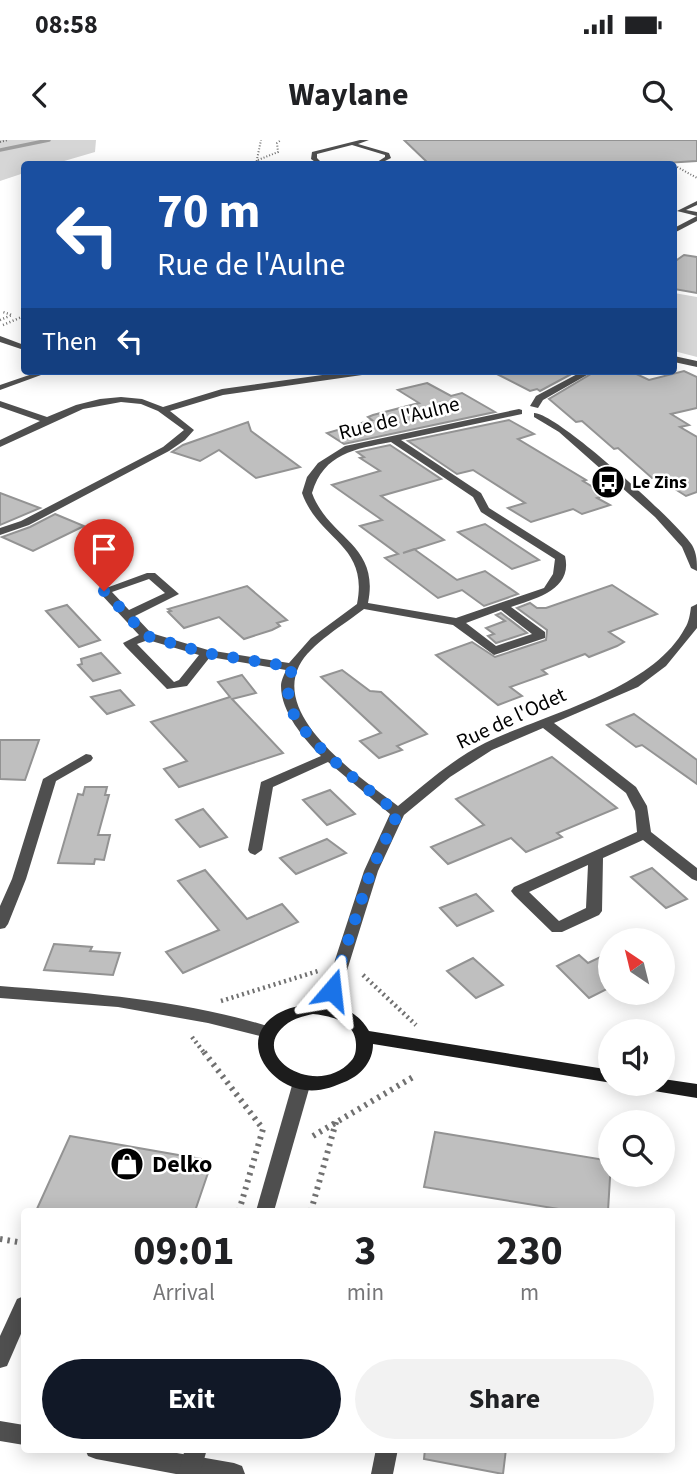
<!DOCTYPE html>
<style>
:root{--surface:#fff;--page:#f2f2f2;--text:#202124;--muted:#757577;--accent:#111827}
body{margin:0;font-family:"Source Sans 3",sans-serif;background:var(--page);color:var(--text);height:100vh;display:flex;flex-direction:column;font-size:26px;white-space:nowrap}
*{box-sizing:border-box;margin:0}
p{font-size:23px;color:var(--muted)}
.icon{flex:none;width:38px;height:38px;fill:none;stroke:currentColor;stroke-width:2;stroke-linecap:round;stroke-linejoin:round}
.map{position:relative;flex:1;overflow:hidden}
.drawer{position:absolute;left:21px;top:1068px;width:654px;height:245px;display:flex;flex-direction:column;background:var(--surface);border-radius:7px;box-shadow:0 4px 18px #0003}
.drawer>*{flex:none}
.guide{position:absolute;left:21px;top:21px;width:656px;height:214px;border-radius:7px;box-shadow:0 4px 18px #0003;background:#1a4fa0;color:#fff;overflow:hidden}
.needle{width:46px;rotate:325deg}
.controls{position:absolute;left:598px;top:788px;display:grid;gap:14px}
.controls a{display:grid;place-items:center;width:77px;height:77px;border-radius:50%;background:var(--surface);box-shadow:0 4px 18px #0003;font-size:35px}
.pin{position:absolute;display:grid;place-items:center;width:60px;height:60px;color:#fff;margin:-72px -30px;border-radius:50% 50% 50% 0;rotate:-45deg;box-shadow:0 0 7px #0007}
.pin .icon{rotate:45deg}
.me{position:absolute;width:77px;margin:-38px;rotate:17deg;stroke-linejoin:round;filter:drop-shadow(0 0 5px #0008)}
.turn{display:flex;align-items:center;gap:24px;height:147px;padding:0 21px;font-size:32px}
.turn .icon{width:91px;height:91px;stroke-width:2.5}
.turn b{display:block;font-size:49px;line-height:60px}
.then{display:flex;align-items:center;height:66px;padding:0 21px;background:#0003;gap:14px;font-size:26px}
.eta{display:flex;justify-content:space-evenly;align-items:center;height:119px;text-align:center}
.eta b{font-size:42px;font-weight:700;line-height:49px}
.cta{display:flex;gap:14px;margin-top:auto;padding:14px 21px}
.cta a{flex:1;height:80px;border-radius:42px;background:var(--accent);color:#fff;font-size:28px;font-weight:700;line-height:80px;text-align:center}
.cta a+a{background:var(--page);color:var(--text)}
.status{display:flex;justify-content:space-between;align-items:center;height:49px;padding:0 35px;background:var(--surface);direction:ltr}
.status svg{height:19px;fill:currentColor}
header{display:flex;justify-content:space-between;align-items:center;height:91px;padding:0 21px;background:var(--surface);font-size:32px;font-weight:700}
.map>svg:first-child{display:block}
.green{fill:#d6d6d6}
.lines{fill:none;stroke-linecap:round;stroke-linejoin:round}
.stream{stroke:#9d9d9d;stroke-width:3.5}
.building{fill:#bfbfbf;stroke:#939393;stroke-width:2}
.path-far3{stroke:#717171;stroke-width:2;stroke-dasharray:1 2;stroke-linecap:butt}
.path-far2{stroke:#717171;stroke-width:2.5;stroke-dasharray:1 2.5;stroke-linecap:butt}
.path-far1{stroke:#717171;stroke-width:4.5;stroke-dasharray:2 3.5;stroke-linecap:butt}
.path{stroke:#717171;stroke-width:6;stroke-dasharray:2.5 5;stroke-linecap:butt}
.service{fill:#4f4f4f;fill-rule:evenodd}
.minor{fill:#4f4f4f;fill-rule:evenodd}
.tertiary{fill:#4f4f4f;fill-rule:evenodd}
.secondary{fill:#1c1c1c;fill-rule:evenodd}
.route{stroke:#1a73e8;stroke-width:12;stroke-dasharray:0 21.6}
.labels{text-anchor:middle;stroke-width:5;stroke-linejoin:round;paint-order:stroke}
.far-poi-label{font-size:18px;font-weight:bold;fill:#000;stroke:#fff;text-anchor:start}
.street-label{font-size:21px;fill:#000;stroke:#fff}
.near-poi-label{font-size:24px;font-weight:bold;fill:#000;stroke:#fff;text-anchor:start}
</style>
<div class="status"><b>08:58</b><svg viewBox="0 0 49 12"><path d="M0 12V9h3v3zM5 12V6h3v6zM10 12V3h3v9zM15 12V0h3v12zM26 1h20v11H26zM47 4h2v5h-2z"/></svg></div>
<header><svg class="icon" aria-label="back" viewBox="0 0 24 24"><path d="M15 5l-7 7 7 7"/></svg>Waylane<svg class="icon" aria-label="search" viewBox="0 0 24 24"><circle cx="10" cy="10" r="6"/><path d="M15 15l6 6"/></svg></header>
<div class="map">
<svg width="697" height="1334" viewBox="0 0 697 1334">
<rect width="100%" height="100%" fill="#fff"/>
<!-- green -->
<g class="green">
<polygon points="0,0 96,0 95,12 54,24 24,24 24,33 0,41"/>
<polygon points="674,153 697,157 697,217 674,211"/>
</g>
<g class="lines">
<!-- stream -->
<polyline class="stream" points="0,10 49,0"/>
</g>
<!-- building -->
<g class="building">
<polygon points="404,0 697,0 697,21 649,24 429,24"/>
<polygon points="684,115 697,117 697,153 674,149 674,122"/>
<polygon points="491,231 577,231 540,251 537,249 530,251"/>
<polygon points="596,231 630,231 649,240 684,231 697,237 697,268 671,274 689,285 680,287 697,297 697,352 686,356 656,337 652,338 618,308 614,309 582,281 576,282 549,259"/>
<polygon points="427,243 451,256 462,253 495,272 344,304 327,293 372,280 368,277 373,275 419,263 398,250"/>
<polygon points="509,280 534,294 518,299 586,340 583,341 606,355 597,358 610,365 582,374 573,369 531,382 508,368 525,363 473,330 457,334 408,301"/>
<polygon points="248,282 251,291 300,327 256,338 219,310 200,321 172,312 183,305"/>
<polygon points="390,305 441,339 381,356 444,400 403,413 414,409 457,440 485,431 518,454 484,466 462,450 438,458 385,418 398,414 360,386 382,380 332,345 380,331 360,318 364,317 357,312"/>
<polygon points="0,353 40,368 0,385"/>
<polygon points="55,374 84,386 33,411 2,397 30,387"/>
<polygon points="485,384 539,420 512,429 458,392"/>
<polygon points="612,445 657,474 609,492 624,502 617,506 589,517 585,514 542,530 547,534 510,547 522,556 498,565 436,515 472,502 495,517 546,500 547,490 517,468 530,463 537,468 546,468"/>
<polygon points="247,446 287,480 277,483 280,486 272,490 244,499 219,477 184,488 168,472 171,471 168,469"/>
<polygon points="67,465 100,500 79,507 46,471"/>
<polygon points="501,473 527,493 496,503 488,496 494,494 486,488 505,481 496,475"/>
<polygon points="101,513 120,533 93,541 78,525 82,524 81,519"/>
<polygon points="342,530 370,551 381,552 427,594 397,606 402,610 379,618 360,601 381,593 321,537"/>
<polygon points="242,535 256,553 232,559 283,613 179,647 164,629 187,621 151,582 230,557 218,542"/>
<polygon points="120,550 134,565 107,574 91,557"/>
<polygon points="634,574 697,620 697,644 642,605 636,607 607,585"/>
<polygon points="0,600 39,600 25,640 0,639"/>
<polygon points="552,617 617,668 557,693 562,697 526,712 511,698 448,724 431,707 484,685 456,659"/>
<polygon points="85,647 107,647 105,655 109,655 98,695 110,695 104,720 95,719 94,724 58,723 78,654 83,655"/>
<polygon points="330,650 355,674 327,685 303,660"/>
<polygon points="203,669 227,697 200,707 176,680"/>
<polygon points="327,699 346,713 296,734 280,718"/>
<polygon points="652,728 687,759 666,768 631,737"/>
<polygon points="205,730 247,779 282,764 298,782 183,833 166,812 219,790 178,741"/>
<polygon points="476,754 493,771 457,786 440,768"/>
<polygon points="54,804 92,807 90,811 120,813 113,835 44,830"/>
<polygon points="611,812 611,847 589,858 557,826 579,815 588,823"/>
<polygon points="473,818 503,845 476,858 447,831"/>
<polygon points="435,992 611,1021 608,1071 571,1071 424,1047"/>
<polygon points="70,996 201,1019 209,1030 195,1071 36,1071"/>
<polygon points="425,1309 506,1309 503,1334 424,1319"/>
</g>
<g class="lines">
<!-- path-far3 -->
<g class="path-far3">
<polyline points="0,2 8,0"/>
<polyline points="258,20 278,12 277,3 281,0"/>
<polyline points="256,24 261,0"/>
<polyline points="672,24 697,38"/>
</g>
<!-- path-far2 -->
<g class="path-far2">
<polyline points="0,180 12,175 3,172"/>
<polyline points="3,185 24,176"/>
</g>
<!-- path-far1 -->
<g class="path-far1">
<polyline points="363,835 416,885"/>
<polyline points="221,861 318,831"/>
<polyline points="192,897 205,914"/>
</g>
<!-- path -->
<g class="path">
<polyline points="204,912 263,989 239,1071"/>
<polyline points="313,996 413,937"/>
<polyline points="311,1071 336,982"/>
<polyline points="0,1099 24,1103"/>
</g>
<!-- service -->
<g class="service">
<polygon points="360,0 369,0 358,4 389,13 391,18 379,24 374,24 385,17 385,15 352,5 317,14 317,18 323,24 318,24 311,19 312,12"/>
<polygon points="697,61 697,65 686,70 697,72 697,76 677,71"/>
<polygon points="41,231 52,231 0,250 0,245"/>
</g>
<!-- minor -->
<g class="minor">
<polygon points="697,76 697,81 674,93 674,88"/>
<polygon points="0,196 24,205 24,210 0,202"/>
<polygon points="674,216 697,221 697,227 674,222"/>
<polygon points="351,231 373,231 369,234 223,255 170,271 194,290 185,300 169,311 29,385 0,395 0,388 21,381 163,307 184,290 158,271 141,264 121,262 83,269 0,307 0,300 40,281 0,267 0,261 47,277 76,265 100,259 121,257 142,259 163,267 222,249"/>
<polygon points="583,231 594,231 543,260 538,268 530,266 536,256"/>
<path d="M519 269 522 270V274L401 300 481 353 489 368 565 416C573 450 536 458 511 467L545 492V498L494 515 453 485 364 469C345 484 310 504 299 526 273 579 362 639 398 666 425 644 453 619 485 603 545 574 652 550 685 488 689 482 690 474 691 467L697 464V488L666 526 638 547 554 583 636 647 647 666 651 692 697 728V741L692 739 643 700 603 718 602 771 599 775 562 792H552L514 755 511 751 514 747 637 692 635 671 626 653 543 588 492 610 450 637 404 675 378 731 335 869 333 873H321L319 869 364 731 390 674 328 622 273 647 262 710 255 715 250 713 248 710 261 642 321 616C304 599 281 572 281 546 281 541 284 535 286 530L210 517 187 546 167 549 125 506 123 503 139 495 98 451 147 433H155L179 454 135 476 151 493 208 510 289 523 311 498 357 464C369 404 319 401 302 353L307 337 318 323 345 306ZM391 302 473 357 481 372 555 419 553 434 544 448 456 478 368 463C380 404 329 399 312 353 324 313 355 309 391 302ZM149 439 165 453 129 470 112 452ZM501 470 532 494 496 506 466 483ZM148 500 199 515 179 540 174 542 137 504ZM588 725 586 768 559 781 529 752Z"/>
<path d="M534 273C556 272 677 382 692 405 697 414 697 422 697 431L691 428 682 407 655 377 559 292 534 277Z"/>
<polygon points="86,614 91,615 93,618 91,621 56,641 26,739 8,784 5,788 0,789 0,766 12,739 43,639"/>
<polygon points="24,1156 24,1187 7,1226 0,1228 0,1196 17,1159"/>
<polygon points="0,1281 24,1285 24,1305 0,1301"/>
<polygon points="85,1309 154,1309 234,1323 242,1326 245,1334 176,1334 96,1319 88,1316"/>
<polygon points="376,1309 398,1309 393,1334 371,1334"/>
</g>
<!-- tertiary -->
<g class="tertiary">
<path d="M0 846C92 853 185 860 274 888L276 892 274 896 268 898 208 883 118 867 0 858Z"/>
<polygon points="302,935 308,937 311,942 274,1071 256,1071 293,942 296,937"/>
<polygon points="185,1309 207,1309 200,1334 178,1334"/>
</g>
<!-- secondary -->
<g class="secondary">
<path d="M313 862C337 864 356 869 369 891L611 930 612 943 373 904C373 921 362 934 347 941 333 947 320 952 305 950 267 945 237 899 277 874 287 868 302 865 313 862ZM313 874C332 876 357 882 356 906 356 911 355 917 351 921 317 960 243 915 288 883 295 878 305 876 313 874Z"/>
<polygon points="663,939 697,944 697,958 648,950 642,948 639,943 663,943"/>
</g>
</g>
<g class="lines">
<!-- route -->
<path class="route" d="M104 451 147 496 206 513 292 527C290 539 286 553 290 565 300 600 369 650 398 673L371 731 332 850"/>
</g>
<!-- icons -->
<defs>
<symbol id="bus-disc" viewBox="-11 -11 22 22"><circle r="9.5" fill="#000" stroke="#fff"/><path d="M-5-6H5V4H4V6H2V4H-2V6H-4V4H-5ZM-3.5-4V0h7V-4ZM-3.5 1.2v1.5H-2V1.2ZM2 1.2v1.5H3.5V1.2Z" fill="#fff"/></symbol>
<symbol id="shop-disc" viewBox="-11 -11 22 22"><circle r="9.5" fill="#000" stroke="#fff"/><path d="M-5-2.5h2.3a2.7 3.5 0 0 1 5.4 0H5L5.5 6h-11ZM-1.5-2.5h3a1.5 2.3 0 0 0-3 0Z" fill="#fff"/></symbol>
</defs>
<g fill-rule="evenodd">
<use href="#bus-disc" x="589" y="323" width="38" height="38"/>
<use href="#shop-disc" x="108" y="1005" width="38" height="38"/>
</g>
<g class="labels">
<!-- far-poi labels -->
<g class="far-poi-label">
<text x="632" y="348">Le Zins</text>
</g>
<!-- street labels -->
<g class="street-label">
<text transform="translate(399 278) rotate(-14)" y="7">Rue de l'Aulne</text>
<text transform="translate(511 578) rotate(-25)" y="7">Rue de l'Odet</text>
</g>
<!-- near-poi labels -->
<g class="near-poi-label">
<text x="152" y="1032">Delko</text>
</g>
</g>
</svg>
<div class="controls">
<a><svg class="needle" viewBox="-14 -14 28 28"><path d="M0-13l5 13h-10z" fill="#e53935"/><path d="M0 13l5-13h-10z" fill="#757577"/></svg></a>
<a><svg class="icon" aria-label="sound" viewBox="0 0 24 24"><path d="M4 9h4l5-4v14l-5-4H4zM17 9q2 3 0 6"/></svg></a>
<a><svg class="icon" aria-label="search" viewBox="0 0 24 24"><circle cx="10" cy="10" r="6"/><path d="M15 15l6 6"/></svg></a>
</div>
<div class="pin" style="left:104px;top:451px;background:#d93025"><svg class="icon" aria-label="arrive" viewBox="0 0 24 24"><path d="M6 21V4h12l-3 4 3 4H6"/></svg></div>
<svg class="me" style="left:332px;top:850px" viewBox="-20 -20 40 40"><path d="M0-17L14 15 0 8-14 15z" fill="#1a73e8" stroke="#fff" stroke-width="4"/></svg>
<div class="guide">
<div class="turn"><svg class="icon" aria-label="left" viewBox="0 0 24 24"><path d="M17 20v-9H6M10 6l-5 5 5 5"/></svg><div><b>70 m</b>Rue de l'Aulne</div></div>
<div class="then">Then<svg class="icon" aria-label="left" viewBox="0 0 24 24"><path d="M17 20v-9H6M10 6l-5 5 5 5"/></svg></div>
</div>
<section class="drawer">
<div class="eta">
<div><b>09:01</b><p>Arrival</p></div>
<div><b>3</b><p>min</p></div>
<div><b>230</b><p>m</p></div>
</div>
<div class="cta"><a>Exit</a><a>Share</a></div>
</section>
</div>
